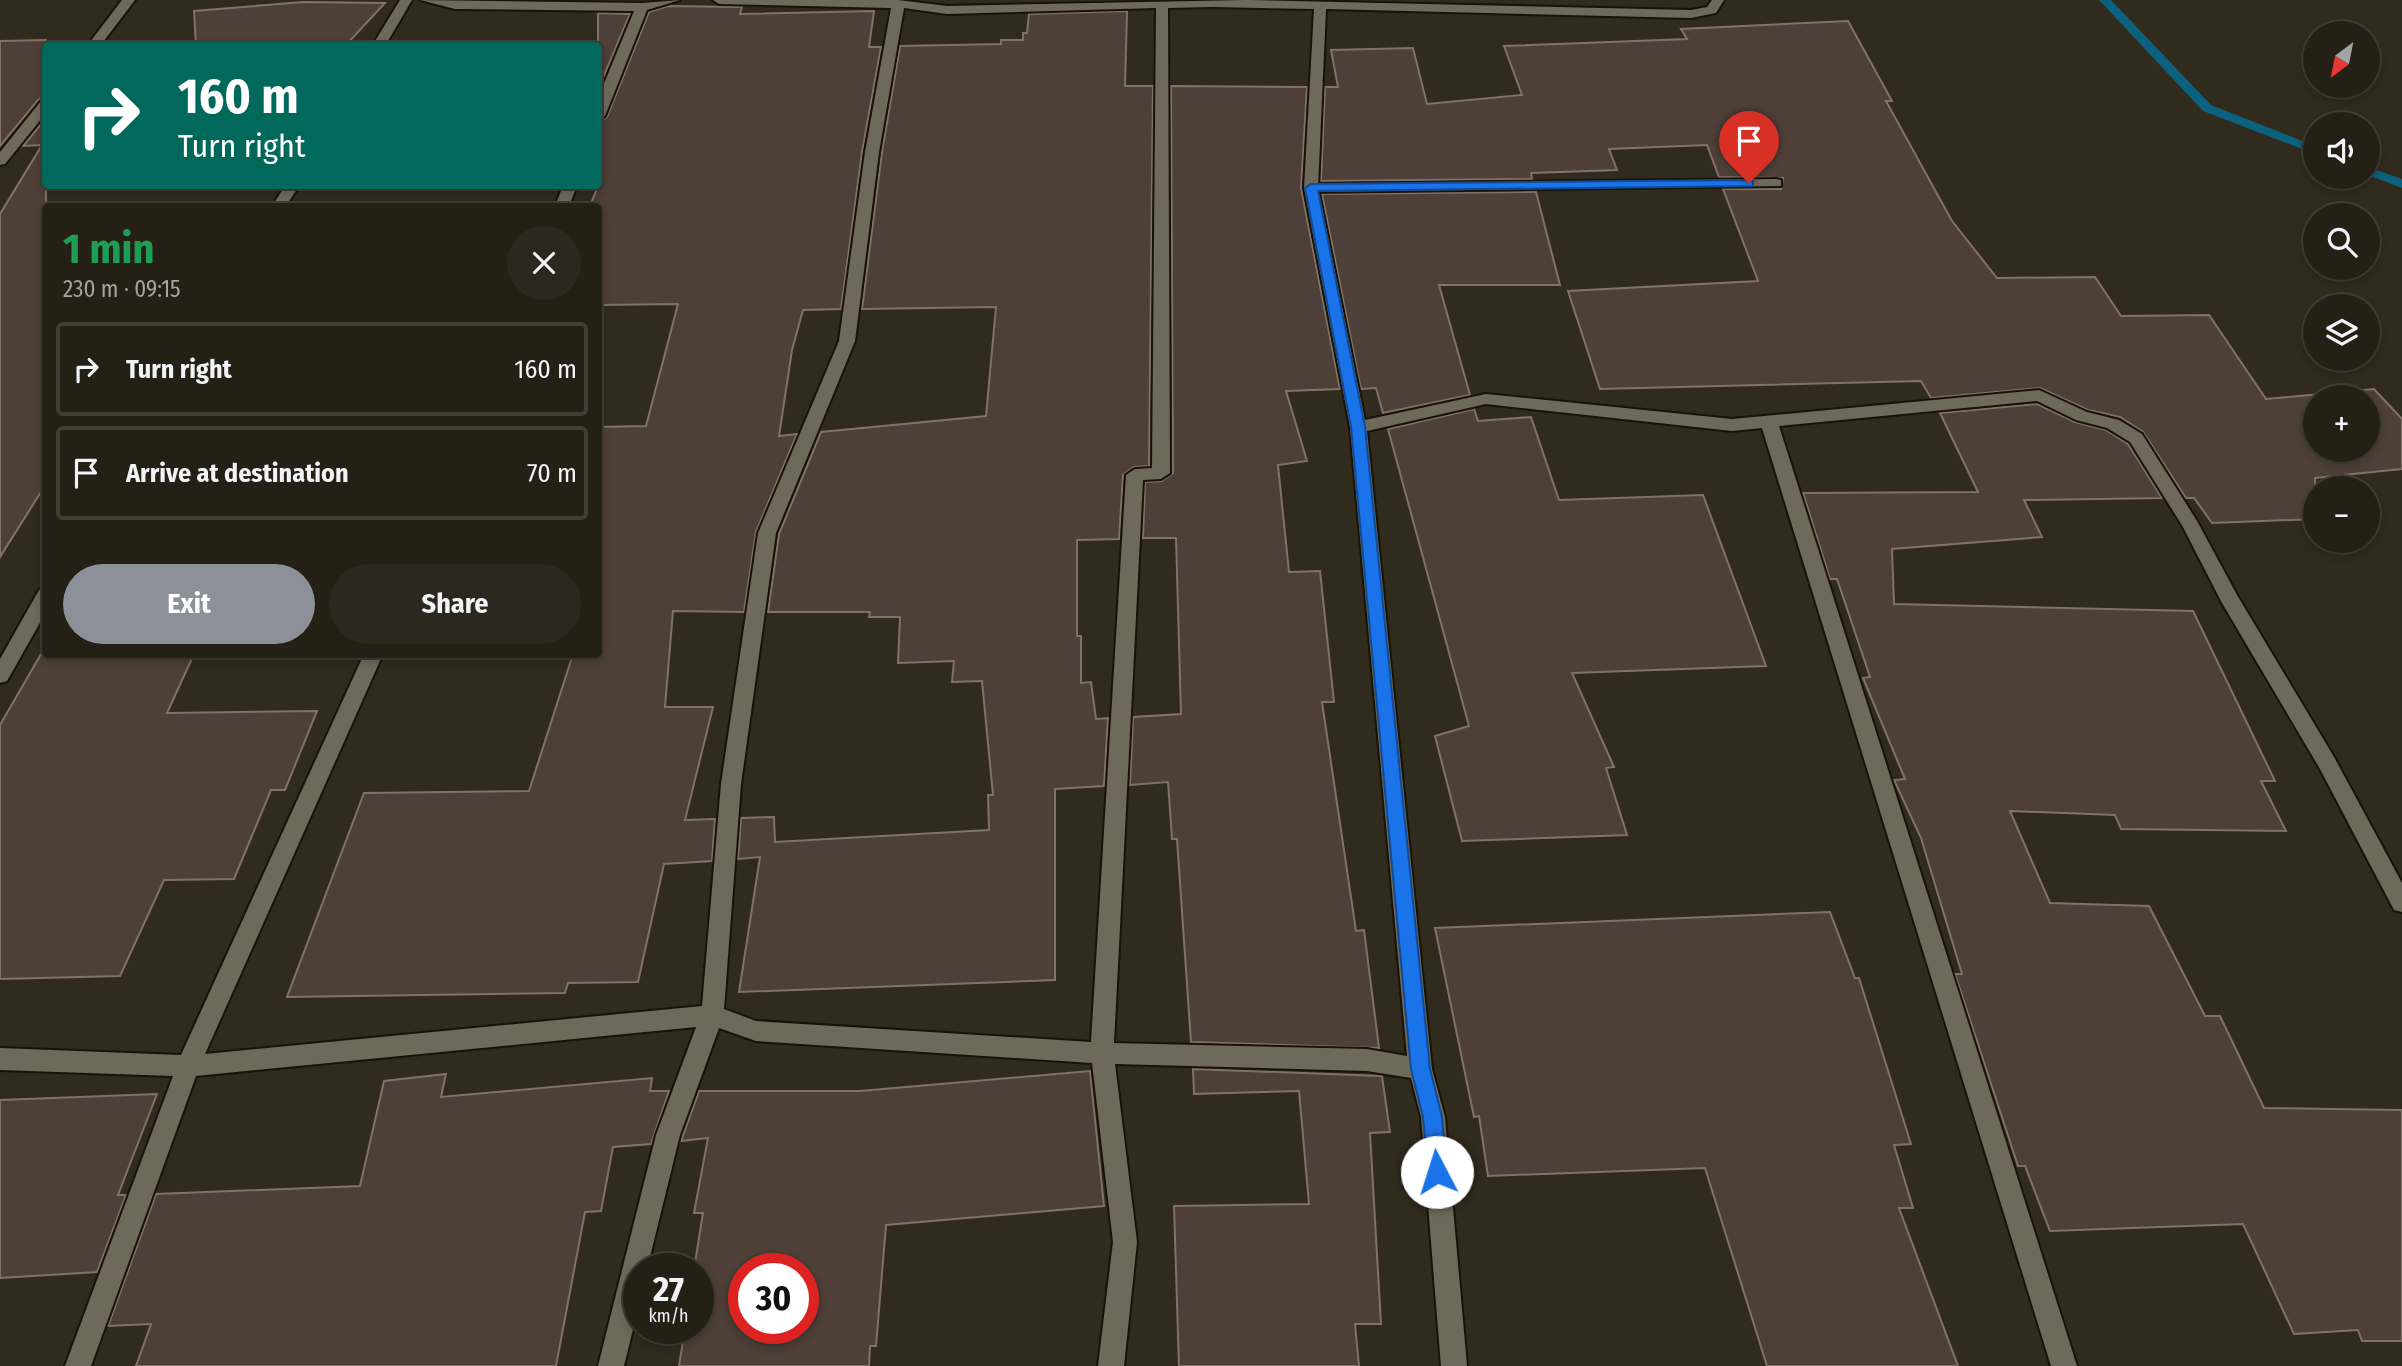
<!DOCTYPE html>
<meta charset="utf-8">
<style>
:root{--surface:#242016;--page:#2c281f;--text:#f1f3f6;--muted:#a3a3a1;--line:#413e35;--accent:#8c9099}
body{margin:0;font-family:"Fira Sans Condensed",sans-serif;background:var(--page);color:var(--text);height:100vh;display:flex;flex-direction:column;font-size:26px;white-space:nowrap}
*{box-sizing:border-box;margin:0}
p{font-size:23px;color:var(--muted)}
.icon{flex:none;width:38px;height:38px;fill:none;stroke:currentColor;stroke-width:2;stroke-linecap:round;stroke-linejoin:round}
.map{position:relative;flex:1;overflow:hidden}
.sheet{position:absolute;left:42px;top:203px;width:560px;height:455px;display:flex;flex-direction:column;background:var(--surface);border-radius:7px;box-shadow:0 4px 10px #0003,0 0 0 2px var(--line)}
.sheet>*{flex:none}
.guide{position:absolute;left:42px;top:42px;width:560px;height:147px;border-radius:7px;box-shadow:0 4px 10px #0003,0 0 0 2px var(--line);background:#00695c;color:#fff;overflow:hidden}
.needle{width:46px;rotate:212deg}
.tools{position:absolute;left:2303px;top:21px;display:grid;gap:14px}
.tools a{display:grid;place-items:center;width:77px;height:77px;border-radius:50%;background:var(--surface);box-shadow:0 4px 10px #0003,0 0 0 2px var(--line);font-size:35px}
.speed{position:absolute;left:623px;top:1253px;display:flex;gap:14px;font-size:35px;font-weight:700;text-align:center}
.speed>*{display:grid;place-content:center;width:91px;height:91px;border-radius:50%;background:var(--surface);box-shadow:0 4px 10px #0003,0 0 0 2px var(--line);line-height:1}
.speed small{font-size:18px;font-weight:400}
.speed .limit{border:10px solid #d22;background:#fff;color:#111}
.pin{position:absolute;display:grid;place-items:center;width:60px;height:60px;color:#fff;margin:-72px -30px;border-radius:50% 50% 50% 0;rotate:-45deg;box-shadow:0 0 7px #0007}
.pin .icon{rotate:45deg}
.me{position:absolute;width:77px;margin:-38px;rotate:355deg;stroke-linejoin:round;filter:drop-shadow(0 0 5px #0008)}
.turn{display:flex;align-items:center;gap:24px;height:147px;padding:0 21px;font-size:32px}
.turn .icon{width:91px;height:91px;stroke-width:2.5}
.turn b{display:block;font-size:49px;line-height:60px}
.round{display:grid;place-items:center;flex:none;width:74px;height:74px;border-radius:37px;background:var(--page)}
.head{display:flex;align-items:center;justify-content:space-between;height:119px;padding:0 21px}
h1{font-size:42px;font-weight:700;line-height:52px;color:#1e9e55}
.action{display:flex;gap:14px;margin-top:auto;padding:14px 21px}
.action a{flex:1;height:80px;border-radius:42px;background:var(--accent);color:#fff;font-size:28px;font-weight:700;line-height:80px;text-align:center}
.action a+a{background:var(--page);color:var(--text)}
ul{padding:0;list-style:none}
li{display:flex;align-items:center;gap:21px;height:94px;margin:0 14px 10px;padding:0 7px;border:4px solid var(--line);border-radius:7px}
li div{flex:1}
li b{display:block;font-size:26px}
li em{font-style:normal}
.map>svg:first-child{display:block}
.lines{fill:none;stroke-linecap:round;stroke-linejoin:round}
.stream{fill:#0b617e;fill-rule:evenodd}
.building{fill:#4e3f38;stroke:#817169;stroke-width:2;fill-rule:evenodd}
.service-casing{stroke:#181307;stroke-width:4}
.minor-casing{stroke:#181307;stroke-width:4}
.service{fill:#6f695a;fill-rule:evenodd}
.minor{fill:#6f695a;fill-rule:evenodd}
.route{fill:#1a73e8;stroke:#114b97;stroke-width:2}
</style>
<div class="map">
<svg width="2402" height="1366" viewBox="0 0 2402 1366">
<rect width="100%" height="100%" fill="#302b1d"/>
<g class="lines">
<!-- stream -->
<g class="stream">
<polygon points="2099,0 2111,0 2211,105 2315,146 2315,154 2203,111"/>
<polygon points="2368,167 2402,179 2402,188 2368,175"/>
</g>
</g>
<!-- building -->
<g class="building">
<polygon points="303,2 385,3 345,46 196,46 194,11"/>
<polygon points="668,6 742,7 740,14 874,11 869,47 881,47 862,152 841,309 803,310 792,350 779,436 797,434 756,532 744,612 673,611 665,707 713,707 685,820 715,819 712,861 664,864 638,982 568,983 565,993 287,997 364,793 529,791 573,654 598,654 598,427 646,426 678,304 598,305 598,206 590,206 598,186 598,122 607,117 649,12"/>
<polygon points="1127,11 1125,86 1153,86 1149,466 1134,467 1123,475 1119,539 1077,540 1077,636 1081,636 1081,683 1091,682 1096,719 1108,718 1104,786 1055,789 1055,980 739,992 760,857 738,859 741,818 774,817 775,842 989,830 988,795 993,795 982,681 952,682 954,661 898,663 900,617 869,617 870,612 768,612 779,534 821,432 986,416 996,307 862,309 882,152 900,46 1001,44 1001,40 1023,40 1023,33 1027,33 1029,14"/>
<polygon points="598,13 630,14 598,90"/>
<path d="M1848 21 1892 101H1886L1952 221 1997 278 2095 277 2121 316 2209 315 2266 399 2374 389 2402 419V469L2315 478V519L2212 523 2194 498H2186L2143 432 2120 417 2088 410 2040 388 1931 398 1921 381 1600 389 1568 291 1758 281 1723 189H1781L1783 178 1719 177 1707 145 1609 149 1617 170 1531 173 1532 179 1321 181 1325 87H1338L1331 50 1413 48 1427 104 1522 95 1504 46 1687 39 1681 29ZM2315 397H2368V450H2315Z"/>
<polygon points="46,40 46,97 39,99 0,146 0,41"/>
<polygon points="1171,86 1307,87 1301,188 1340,389 1286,391 1307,461 1278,465 1289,572 1320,571 1334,702 1322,702 1356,931 1364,930 1379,1048 1191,1042 1177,839 1172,839 1168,782 1130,785 1133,717 1181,714 1176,538 1143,538 1145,482 1162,481 1173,473"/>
<polygon points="46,118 46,484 0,557 0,214 42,145 23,146"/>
<polygon points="1536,192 1560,285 1439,285 1470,395 1383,413 1376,388 1361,389 1322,194"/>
<polygon points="2037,404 2075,422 2106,430 2128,444 2162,498 2024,500 2042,537 1892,549 1894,604 2193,611 2275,781 2261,781 2286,831 2121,829 2115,815 2010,811 2050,903 2149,906 2205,1016 2220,1016 2264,1108 2402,1110 2402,1341 2362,1341 2358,1330 2294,1334 2243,1224 2050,1231 2025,1166 2018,1166 1955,974 1962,974 1921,838 1894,780 1905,779 1863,678 1870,677 1837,579 1830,579 1803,493 1978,492 1940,413"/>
<polygon points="1474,409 1478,421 1531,417 1559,500 1703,495 1766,666 1572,673 1614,767 1606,768 1627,835 1462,841 1435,736 1469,726 1388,429"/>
<polygon points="41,654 194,654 167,713 317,711 285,790 271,790 234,879 164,880 120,976 0,979 0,725"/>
<polygon points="1830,912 1855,978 1859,978 1911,1144 1894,1145 1913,1208 1899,1208 1958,1366 1767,1366 1705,1168 1488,1176 1479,1116 1474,1117 1435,928"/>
<polygon points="1193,1069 1382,1076 1390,1132 1370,1133 1381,1324 1355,1324 1359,1366 1179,1366 1174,1206 1309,1204 1299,1091 1194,1094"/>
<path d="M1090 1071 1104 1206 886 1225 876 1346H870L869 1366H679L685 1328H698V1269H694L703 1213H694L708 1138 681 1141 699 1091H860ZM744 1269H803V1328H744Z"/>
<polygon points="446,1074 441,1097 652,1078 650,1091 669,1091 651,1144 613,1147 601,1211 585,1212 556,1366 136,1366 151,1324 108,1326 156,1194 360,1186 384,1081"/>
<polygon points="157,1094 118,1195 126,1195 97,1272 0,1278 0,1100"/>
</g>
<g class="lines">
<defs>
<polygon id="service" points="1776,179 1781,180 1781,186 1311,192 1304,188 1311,184"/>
<g id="minor">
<polygon points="122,0 135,0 100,46 87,46"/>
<polygon points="400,0 412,0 385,46 372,46"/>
<polygon points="420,0 642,3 680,0 647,10 605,116 598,120 598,98 634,11 455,9"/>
<path d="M713 0H898L947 6 1246 0 1691 10 1707 7 1712 0H1724L1716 13 1691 18 1326 9 1318 188 1365 420 1486 394 1732 419 2039 390 2087 412 2119 420 2142 434 2197 521 2237 595 2334 757 2402 883V912L2394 910 2320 769 2222 603 2183 527 2130 442 2107 428 2076 420 2037 401 1779 426 2077 1366H2051L1762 428 1732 431 1486 404 1367 431 1432 1069 1445 1117 1467 1366H1441L1421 1117 1411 1078 1367 1071 1115 1064 1137 1242 1124 1366H1098L1113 1242 1092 1063 756 1041 719 1028 680 1135 647 1269H639V1305L624 1366H598L656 1135 696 1027 196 1076 91 1366H65L173 1076 0 1070V1048L181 1055 364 654H383L205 1054 702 1006 721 784 758 533 839 341 865 152 891 8 719 4ZM1212 7 1314 9 1304 188 1350 427 1407 1056 1367 1049 1114 1043 1143 480 1161 479 1170 473 1168 8ZM904 8 947 14 1156 8 1152 468 1135 469 1126 475 1091 1042 756 1021 724 1009 741 784 776 533 855 341 879 152Z"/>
<polygon points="46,100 46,113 5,164 0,165 0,152 41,101"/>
<polygon points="285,186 299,186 286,206 272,206"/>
<polygon points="563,186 577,186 569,206 555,206"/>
<polygon points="46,588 46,612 7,681 0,683 0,659 39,590"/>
</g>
</defs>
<!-- service casing -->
<use href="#service" class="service-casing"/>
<!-- minor casing -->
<use href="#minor" class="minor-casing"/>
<!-- service -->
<use href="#service" class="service"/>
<!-- minor -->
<use href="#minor" class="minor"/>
</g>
<!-- route -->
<polygon class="route" points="1749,180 1753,181 1753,186 1318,191 1365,427 1430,1069 1442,1117 1447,1172 1444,1179 1437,1182 1430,1179 1428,1172 1423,1117 1411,1069 1351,427 1305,188 1311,184"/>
</svg>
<div class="tools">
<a><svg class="needle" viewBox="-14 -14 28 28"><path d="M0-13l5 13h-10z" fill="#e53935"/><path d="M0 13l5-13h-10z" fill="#a3a3a1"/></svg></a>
<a><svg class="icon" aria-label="sound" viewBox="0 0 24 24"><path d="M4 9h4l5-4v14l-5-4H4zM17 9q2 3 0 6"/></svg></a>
<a><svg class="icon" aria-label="search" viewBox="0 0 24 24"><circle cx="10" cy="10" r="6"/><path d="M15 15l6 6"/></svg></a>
<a><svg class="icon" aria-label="layers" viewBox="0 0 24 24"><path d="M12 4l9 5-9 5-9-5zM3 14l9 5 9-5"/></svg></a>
<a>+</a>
<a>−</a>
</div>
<div class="speed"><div>27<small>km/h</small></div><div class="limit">30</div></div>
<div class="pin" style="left:1749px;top:183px;background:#d93025"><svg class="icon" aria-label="arrive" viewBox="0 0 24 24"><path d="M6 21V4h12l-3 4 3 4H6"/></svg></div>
<svg class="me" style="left:1437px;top:1172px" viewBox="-20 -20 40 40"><circle r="19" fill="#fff"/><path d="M0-13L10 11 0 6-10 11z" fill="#1a73e8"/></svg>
<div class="guide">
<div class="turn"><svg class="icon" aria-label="right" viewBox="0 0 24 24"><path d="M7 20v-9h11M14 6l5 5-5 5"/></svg><div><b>160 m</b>Turn right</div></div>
</div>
<section class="sheet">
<div class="head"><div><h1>1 min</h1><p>230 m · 09:15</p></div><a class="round"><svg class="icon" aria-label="close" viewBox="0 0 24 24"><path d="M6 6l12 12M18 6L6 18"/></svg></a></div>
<ul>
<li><svg class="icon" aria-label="right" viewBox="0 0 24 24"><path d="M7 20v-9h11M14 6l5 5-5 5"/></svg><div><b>Turn right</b></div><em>160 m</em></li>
<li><svg class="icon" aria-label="arrive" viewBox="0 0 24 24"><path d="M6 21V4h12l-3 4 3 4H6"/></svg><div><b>Arrive at destination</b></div><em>70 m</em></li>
</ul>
<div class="action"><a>Exit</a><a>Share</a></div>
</section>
</div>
